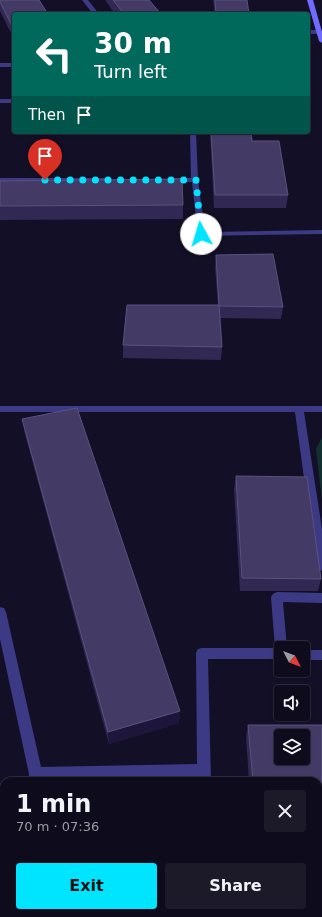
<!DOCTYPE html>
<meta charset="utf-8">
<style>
:root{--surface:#0e0b1c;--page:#1c1929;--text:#f1f3f6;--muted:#9b9ba3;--line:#2e2b3b;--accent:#00e5ff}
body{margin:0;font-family:"DejaVu Sans",sans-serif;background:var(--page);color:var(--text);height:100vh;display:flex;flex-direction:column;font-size:15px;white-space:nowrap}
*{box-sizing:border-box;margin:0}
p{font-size:13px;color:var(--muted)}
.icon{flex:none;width:22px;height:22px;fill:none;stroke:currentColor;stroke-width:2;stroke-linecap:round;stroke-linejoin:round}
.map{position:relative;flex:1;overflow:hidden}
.sheet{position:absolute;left:0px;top:777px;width:322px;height:140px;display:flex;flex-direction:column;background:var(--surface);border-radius:12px 12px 0 0;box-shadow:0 1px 3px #0004,0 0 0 1px var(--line)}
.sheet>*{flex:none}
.top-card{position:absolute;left:12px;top:12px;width:298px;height:122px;border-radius:4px;box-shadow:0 1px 3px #0004,0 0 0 1px var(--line);background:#00695c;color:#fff;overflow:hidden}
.needle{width:26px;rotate:132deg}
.buttons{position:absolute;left:274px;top:641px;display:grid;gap:8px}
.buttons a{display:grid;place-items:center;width:36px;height:36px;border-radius:4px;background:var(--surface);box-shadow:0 1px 3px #0004,0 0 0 1px var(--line);font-size:20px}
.pin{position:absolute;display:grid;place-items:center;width:34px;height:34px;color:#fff;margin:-41px -17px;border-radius:50% 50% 50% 0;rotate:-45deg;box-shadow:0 0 4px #0007}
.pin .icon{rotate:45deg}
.me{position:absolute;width:44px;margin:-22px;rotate:354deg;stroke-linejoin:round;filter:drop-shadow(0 0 3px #0008)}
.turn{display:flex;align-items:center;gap:14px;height:84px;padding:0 16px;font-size:18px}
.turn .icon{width:52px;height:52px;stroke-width:2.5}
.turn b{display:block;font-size:28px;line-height:34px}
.then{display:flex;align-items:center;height:38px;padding:0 16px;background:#0003;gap:8px;font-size:15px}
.round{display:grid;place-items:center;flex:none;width:42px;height:42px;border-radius:4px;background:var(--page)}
.head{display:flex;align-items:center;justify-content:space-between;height:68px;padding:0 16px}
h1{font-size:24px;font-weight:800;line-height:30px}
.button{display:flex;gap:8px;margin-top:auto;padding:8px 16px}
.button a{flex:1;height:46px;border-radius:4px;background:var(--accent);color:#111;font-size:16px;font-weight:800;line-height:46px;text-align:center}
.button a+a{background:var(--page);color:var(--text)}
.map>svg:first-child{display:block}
.green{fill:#12302f}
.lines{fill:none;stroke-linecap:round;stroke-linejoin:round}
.lane{fill:#3d3a85;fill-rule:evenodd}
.secondary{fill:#6f6bff;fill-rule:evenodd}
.wall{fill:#312854;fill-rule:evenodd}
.shaded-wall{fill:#1d163a}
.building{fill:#433a66;stroke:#5a527e;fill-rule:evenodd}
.route{stroke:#00e5ff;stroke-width:7;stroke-dasharray:0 12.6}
</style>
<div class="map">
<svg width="322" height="917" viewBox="0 0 322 917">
<rect width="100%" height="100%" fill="#130f26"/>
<!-- green -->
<polygon class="green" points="322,437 322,501 316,449"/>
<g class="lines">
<!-- lane -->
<g class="lane">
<polygon points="82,0 88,0 99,14 93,14"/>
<polygon points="308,30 319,30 322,32 319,34 308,34"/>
<rect x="0" y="63" width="14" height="4"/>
<rect x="0" y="99" width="14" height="4"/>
<polygon points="190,132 196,132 198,180 205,232 322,230 322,234 198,236 192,182 169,182 166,180 169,178 191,178"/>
<polygon points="0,178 105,178 108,180 105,182 0,182"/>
<polygon points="0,406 322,406 322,412 304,412 322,529 322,571 318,569 316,566 295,412 0,412"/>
<polygon points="277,592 322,593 322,603 283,602 287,648 281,648 281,659 208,659 211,781 197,781 197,777 28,781 29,774 0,639 0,607 4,608 6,612 41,767 197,764 196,653 198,649 202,648 275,648 271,597 273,594"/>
<rect x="303" y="650" width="19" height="10"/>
<rect x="13" y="913" width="14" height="4"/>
<rect x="198" y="913" width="14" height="4"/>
</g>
<!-- secondary -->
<polygon class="secondary" points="307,0 313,0 322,32 322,43 319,41"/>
</g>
<!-- wall -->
<g class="wall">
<polygon points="0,0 14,14 14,39 0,11"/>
<polygon points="105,0 149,0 161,14 115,14"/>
<polygon points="213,0 247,0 249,14 215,14"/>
<polygon points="210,132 251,132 252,141 288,195 286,208 214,208"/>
<polygon points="0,181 183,205 183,219 0,220"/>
<polygon points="216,255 283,307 281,319 220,318 222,347 221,360 123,358 123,345 218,305 215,267"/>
<polygon points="22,419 179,723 109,744 25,434"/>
<polygon points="236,476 321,579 318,591 240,591 234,489"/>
<path d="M248 725H322V917H259V913H318V781H249L246 737ZM281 736H303V758H281Z"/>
</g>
<!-- shaded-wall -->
<polygon class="shaded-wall" points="180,711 179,723 109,744 108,732"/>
<!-- building -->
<g class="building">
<polygon points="0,0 39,0 48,14 14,14 14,30 0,2"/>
<polygon points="113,0 149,0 161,14 124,14"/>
<polygon points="215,0 247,0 249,14 216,14"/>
<polygon points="211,132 251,132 252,141 279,141 288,195 215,195"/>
<polygon points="182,179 183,205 0,206 0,181"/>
<polygon points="273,254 283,307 219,306 216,255"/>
<polygon points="127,305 219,305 222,347 123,345"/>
<polygon points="77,408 180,711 108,732 22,419"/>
<polygon points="236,476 307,477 321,579 242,578"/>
<path d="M248 725H322V917H263L262 913H318V781H253ZM281 736H303V758H281Z"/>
</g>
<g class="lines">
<!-- route -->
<polyline class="route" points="45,180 196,180 201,234"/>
</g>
</svg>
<div class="buttons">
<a><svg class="needle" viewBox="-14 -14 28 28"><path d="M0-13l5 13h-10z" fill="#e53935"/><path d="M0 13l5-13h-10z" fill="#9b9ba3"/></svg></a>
<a><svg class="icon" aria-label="sound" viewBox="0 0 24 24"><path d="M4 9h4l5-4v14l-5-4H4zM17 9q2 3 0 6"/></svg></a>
<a><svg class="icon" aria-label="layers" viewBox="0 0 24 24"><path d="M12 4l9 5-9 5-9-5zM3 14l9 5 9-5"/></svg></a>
</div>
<div class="pin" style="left:45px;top:180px;background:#d93025"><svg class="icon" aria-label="arrive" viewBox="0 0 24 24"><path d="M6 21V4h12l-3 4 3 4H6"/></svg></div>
<svg class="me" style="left:201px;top:234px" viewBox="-20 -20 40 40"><circle r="19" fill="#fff"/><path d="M0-13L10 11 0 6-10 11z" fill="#00e5ff"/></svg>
<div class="top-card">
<div class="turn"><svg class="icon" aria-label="left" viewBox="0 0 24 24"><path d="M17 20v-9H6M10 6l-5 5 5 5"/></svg><div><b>30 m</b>Turn left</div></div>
<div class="then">Then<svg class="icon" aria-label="arrive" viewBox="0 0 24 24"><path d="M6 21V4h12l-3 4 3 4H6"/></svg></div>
</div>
<section class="sheet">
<div class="head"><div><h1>1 min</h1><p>70 m · 07:36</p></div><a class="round"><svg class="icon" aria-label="close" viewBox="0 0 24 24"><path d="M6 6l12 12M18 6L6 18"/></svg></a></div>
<div class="button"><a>Exit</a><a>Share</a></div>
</section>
</div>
